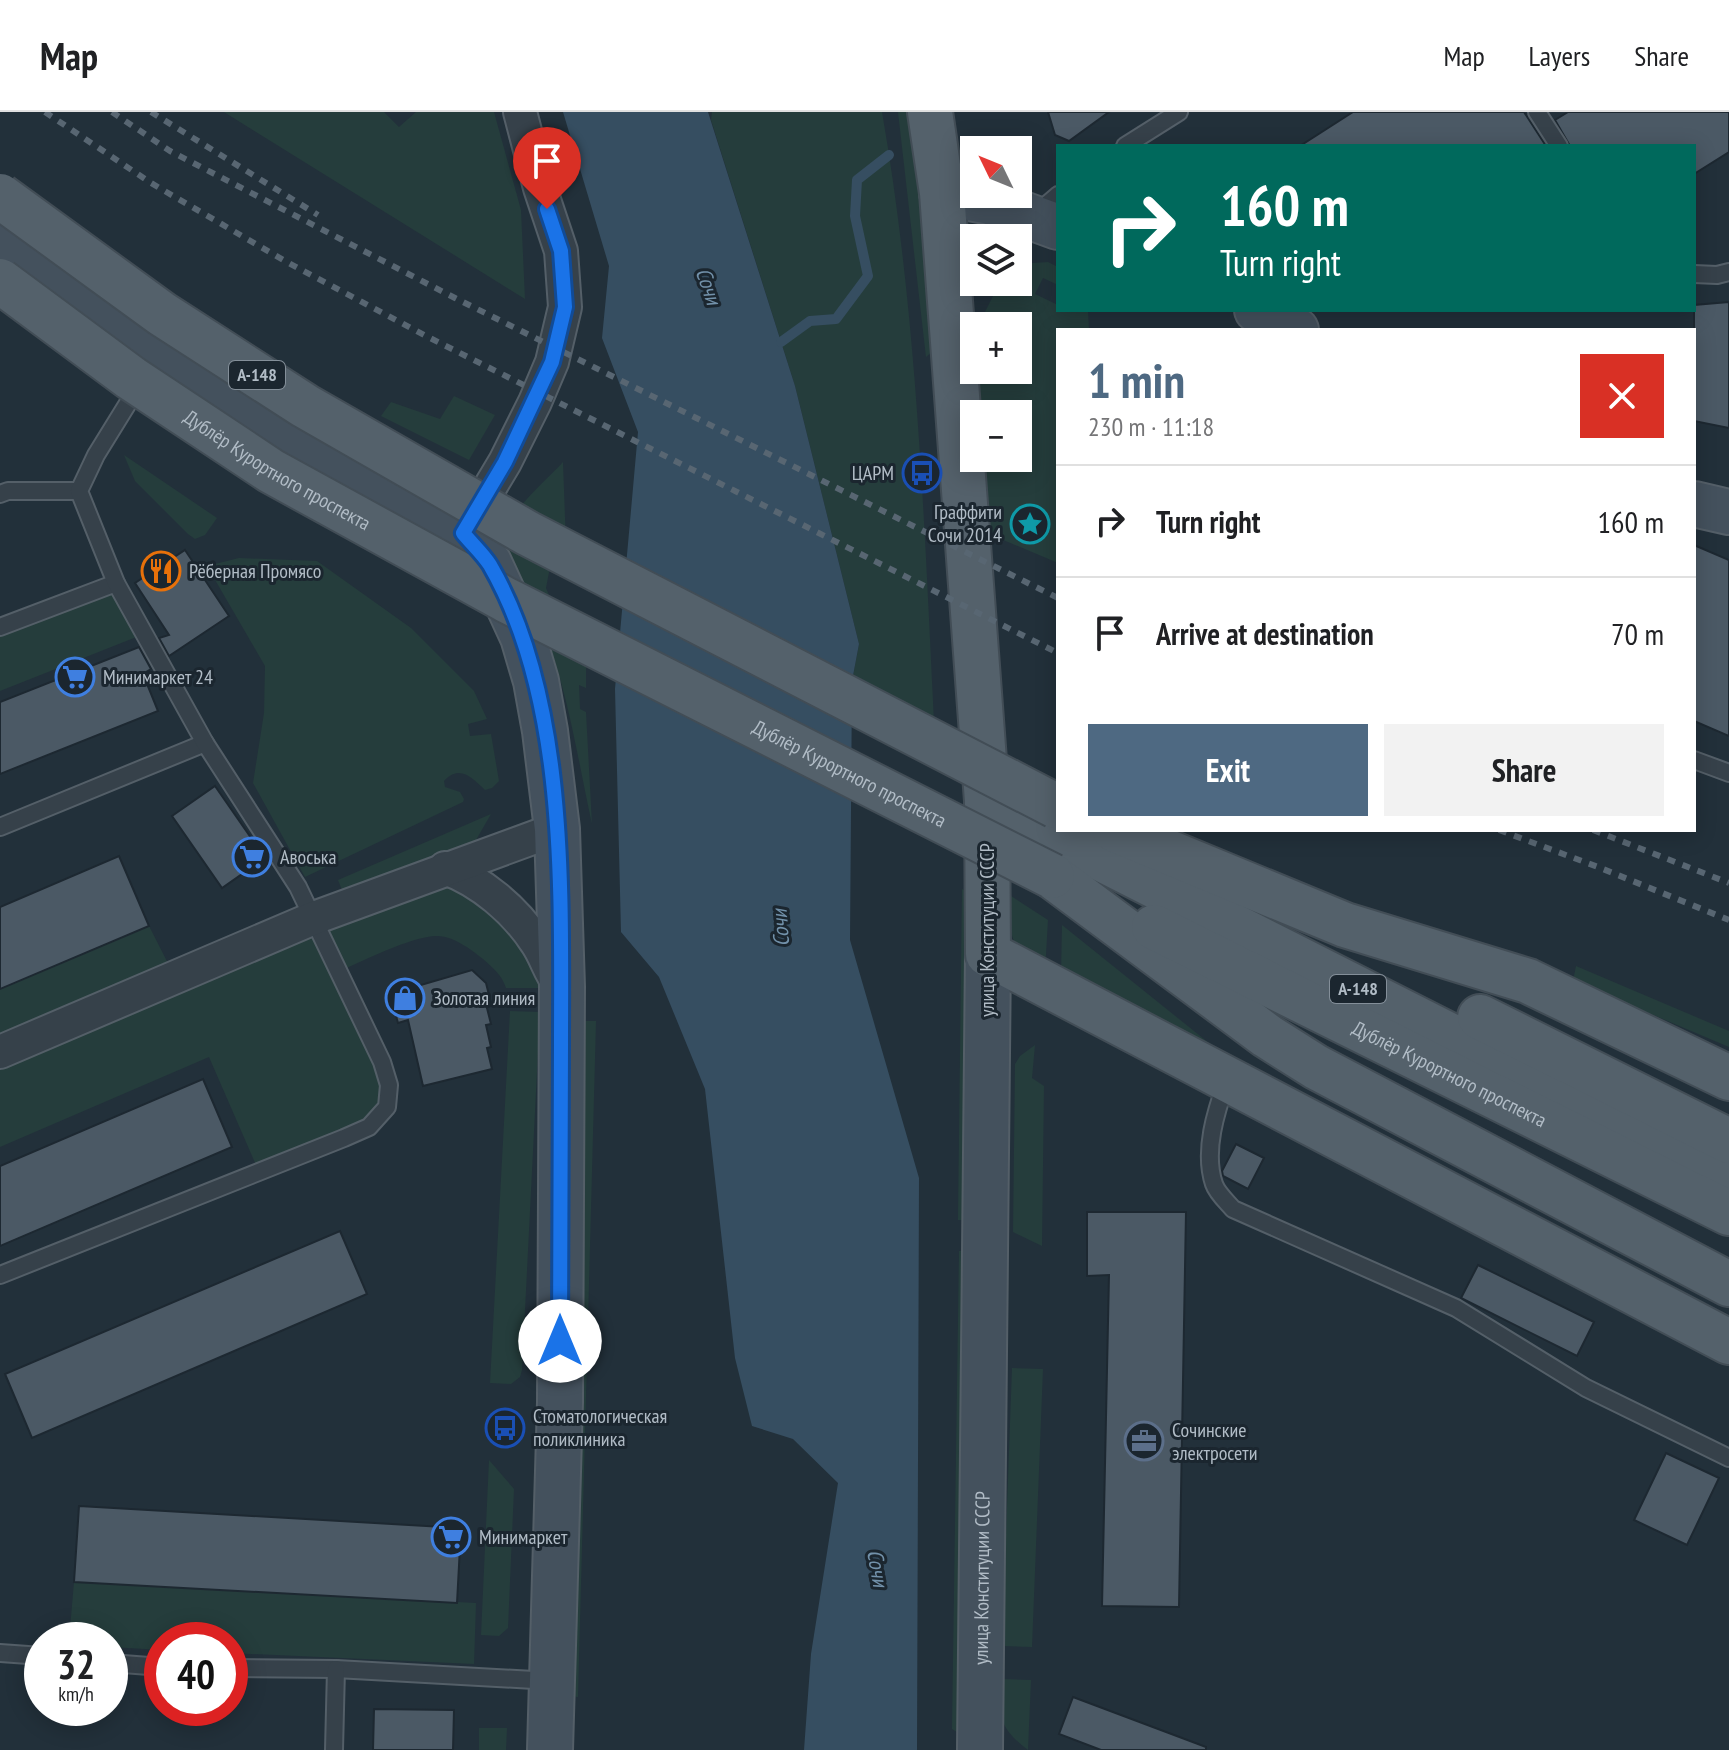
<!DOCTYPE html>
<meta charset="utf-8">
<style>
:root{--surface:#fff;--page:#f2f2f2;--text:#202124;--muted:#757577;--line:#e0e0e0;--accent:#4e6982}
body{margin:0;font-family:"PT Sans Narrow",sans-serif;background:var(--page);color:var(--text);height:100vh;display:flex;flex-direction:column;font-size:30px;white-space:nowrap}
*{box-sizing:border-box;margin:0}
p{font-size:26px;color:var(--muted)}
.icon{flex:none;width:44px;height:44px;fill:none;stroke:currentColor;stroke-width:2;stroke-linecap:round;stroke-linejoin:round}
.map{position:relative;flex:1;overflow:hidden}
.panel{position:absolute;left:1056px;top:216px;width:640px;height:504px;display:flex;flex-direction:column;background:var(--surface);border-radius:0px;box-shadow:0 4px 20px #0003}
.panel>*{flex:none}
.banner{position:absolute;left:1056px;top:32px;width:640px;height:168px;border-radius:0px;box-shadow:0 4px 20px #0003;background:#00695c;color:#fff;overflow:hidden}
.needle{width:52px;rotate:313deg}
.controls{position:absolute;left:960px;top:24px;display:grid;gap:16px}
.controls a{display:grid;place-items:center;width:72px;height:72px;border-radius:0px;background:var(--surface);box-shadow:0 4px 20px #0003;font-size:40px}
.speed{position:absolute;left:24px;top:1510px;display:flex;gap:16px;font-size:40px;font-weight:700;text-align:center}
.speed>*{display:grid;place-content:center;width:104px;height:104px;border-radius:50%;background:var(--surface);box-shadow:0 4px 20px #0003;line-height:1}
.speed small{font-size:20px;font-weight:400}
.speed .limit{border:12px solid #d22;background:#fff;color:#111}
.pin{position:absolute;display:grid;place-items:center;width:68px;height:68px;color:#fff;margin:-82px -34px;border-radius:50% 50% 50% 0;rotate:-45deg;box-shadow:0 0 8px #0007}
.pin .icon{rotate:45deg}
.me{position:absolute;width:88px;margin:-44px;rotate:0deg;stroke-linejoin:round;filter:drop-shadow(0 0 6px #0008)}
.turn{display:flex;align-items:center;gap:28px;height:168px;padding:0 32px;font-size:36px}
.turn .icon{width:104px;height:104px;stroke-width:2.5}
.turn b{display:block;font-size:56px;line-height:68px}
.round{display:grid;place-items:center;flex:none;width:84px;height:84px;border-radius:0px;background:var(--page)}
.overview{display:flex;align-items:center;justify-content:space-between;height:136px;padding:0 32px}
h1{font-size:48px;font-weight:700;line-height:60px;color:var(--accent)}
.action{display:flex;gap:16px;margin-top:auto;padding:16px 32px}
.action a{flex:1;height:92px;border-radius:0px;background:var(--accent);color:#fff;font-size:32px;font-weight:700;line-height:92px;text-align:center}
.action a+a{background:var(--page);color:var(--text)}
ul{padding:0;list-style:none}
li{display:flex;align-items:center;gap:24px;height:112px;padding:0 32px;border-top:2px solid var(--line)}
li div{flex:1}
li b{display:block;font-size:30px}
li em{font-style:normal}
header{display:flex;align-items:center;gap:48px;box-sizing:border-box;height:112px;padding:0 40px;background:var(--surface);border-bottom:2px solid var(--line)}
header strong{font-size:38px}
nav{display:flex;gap:44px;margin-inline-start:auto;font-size:28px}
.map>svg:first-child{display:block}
.green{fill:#253d3c}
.water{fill:#364e61}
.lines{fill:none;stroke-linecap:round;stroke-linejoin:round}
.stream{stroke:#364e61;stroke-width:10}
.building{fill:#4b5965;stroke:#1d2831;stroke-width:2}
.lane-casing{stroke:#545f68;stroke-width:20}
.street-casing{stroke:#545f68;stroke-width:36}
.secondary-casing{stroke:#545f68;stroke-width:48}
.primary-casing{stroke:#424d56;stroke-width:48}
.lane{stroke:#36414a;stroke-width:16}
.street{stroke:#36414a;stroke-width:32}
.secondary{stroke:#44515d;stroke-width:44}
.primary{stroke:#54616b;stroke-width:44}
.rail{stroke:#586672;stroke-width:6;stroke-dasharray:8 8;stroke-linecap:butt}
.primary-bridge-casing{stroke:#424d56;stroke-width:48;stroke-linecap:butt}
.primary-bridge{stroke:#54616b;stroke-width:44}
.route-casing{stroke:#114b97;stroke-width:20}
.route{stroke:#1a73e8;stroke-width:14}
.labels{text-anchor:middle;stroke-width:6;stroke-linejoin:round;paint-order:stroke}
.shield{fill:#1b262f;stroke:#848f99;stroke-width:2}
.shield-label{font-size:18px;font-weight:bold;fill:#b1bcc6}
.street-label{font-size:20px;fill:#b1bcc6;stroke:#1b262f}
.poi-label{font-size:20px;fill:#b1bcc6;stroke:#1b262f;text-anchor:start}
.water-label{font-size:22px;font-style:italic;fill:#7291aa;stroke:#1b262f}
</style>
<header>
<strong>Map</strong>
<nav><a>Map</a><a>Layers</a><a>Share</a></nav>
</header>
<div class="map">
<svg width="1729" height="1638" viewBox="0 0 1729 1638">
<rect width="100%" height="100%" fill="#22303a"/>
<!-- green -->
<g class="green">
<polygon points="224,0 384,0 399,15 416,0 494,0 521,98 525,187"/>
<path d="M712 0H882C917 201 924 407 934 610L852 569 859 532 795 274 711 8Z"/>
<polygon points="898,0 931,0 951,223 926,245"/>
<polygon points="1048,150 1058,155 1058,173 1043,166 1035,182 1058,193 1058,198 1088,198 1089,218 1058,218 1058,451 989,422 984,346 1018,346 1018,302 980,302 977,258 1018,258 1018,214 978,214 1000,170 1018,170 1018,152"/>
<polygon points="454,284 495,303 469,348 381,304 391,290 440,307"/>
<polygon points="124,343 217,406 205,423 195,427 188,422 135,369"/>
<path d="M563 350 566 433 551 450 546 476 560 509 586 548V576L579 573 580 597 586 600 592 712C576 640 566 561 533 494 526 479 503 442 504 427 505 402 547 368 563 350Z"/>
<path d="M239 446 317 449 411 516 474 579 487 607 468 612 470 624 491 622 499 669 492 676 485 678C472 666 460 652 444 669L445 675 460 680 464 687 463 690 305 765 253 671 264 601 265 554 207 454Z"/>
<polygon points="116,471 144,522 0,579 0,515"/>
<polygon points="491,702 476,728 466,736 346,788 338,768"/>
<path d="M441 758 484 778 549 876H506C502 863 493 856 483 847 470 837 455 825 438 824 413 823 362 850 337 860L389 973 369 1015 259 1060 209 945 0 1035V877L149 814 175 865Z"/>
<polygon points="962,777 975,785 970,1108 958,1108"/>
<path d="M1011 784 1048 808 1045 860C1010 831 1008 830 1011 784Z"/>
<polygon points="1062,813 1245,960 1061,862"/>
<polygon points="1576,854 1729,919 1729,935 1573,869"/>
<polygon points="510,899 540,900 522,1258 520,1265 511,1272 490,1271"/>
<polygon points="583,909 596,909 578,1585 563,1584"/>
<polygon points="1035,933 1032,966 1044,974 1042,1134 1013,1120 1015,952 1020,944"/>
<polygon points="970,1138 960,1619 957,1620 952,1617 959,1139"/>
<polygon points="1012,1256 1043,1257 1032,1535 1002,1534"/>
<polygon points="489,1348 514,1377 508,1516 499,1524 481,1523"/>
<polygon points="74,1470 476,1491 474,1552 230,1541 230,1528 162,1528 162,1538 110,1535 110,1528 69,1528"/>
<path d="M1001 1567 1031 1568 1028 1638C996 1613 1001 1605 1001 1567Z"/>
<polygon points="479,1616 507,1616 506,1638 479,1638"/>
</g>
<!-- water -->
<polygon class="water" points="563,0 708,0 795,274 859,532 852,569 850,828 919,1066 917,1638 804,1638 811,1542 838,1371 793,1327 752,1314 735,1246 705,977 659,865 621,820 615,577 638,320 602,226 609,154"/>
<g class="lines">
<!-- stream -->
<polyline class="stream" points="781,230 810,209 836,207 868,164 855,104 857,68 889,43"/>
</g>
<!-- building -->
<g class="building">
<polygon points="1048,0 1109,0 1069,29 1055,23"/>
<polygon points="1353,0 1524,0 1546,34 1300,34"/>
<polygon points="1568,0 1729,0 1729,40 1694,62 1694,34 1570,34 1555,8"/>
<polygon points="1729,190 1729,316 1694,309 1694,193"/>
<polygon points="1694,433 1729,448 1729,624 1694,609"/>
<polygon points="185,438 229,504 169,544 159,526 169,523 135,471"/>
<polygon points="139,535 151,557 143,562 158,599 0,662 0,590"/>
<polygon points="215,674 265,746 222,776 172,704"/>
<polygon points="119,744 149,814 0,877 0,795"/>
<polygon points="472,858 486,871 491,891 486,892 491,912 486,913 491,935 487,936 492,957 423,974 408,908 398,911 390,882"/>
<polygon points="203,967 232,1035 0,1134 0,1054"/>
<polygon points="1236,1032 1264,1046 1248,1077 1223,1064 1222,1059"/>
<polygon points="1087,1100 1186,1100 1179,1495 1102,1494 1109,1163 1087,1164"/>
<polygon points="340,1119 367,1182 32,1326 5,1262"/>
<polygon points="1478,1153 1594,1210 1577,1244 1461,1186"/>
<polygon points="1666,1341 1719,1366 1687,1433 1634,1408"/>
<polygon points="79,1394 461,1416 457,1491 74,1470"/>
<polygon points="1073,1585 1206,1635 1206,1638 1101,1638 1059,1622"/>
<polygon points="374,1597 454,1598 453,1638 373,1638"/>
</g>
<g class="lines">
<defs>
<g id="lane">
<polyline points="1537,0 1559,34"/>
<polyline points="1125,34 1179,0"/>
<polyline points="1037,101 1058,83"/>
<polyline points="1694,162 1717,163 1729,160"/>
<polyline points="0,382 8,379 79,379"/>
<polyline points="0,515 116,471"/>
<polyline points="1694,648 1729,661"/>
<polyline points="0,715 205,631"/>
<path d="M1227 968C1216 999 1203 1039 1214 1072 1217 1081 1227 1090 1233 1097L1456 1196 1586 1276 1729 1346"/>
<polyline points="0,1163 344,1026 369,1015 387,995 389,973 382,950 298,775 205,631 116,471 79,379 96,343 138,275"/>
<polyline points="0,1541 42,1544"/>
<polyline points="110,1551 162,1555"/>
<polyline points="230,1556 336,1557 551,1569"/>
<polyline points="334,1638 336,1557"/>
</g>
<g id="street">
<polyline points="468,412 505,350 535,290 552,250 565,195 561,139 540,76 520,0"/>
<path d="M445 756C481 769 515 798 536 830 546 844 549 860 560 873"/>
<polyline points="0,940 314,806 557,717"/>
</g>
<g id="secondary">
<polyline points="942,81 990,90 1058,115"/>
<polyline points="0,127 159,241 286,323 463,421 489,451 523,525 536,569 545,619 557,717 562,875 560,1290 550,1638"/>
<polyline points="1257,198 1296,218"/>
<polyline points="1694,392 1729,400"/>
<path id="s1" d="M980 1638 988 842"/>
</g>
<g id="primary">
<polyline points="930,0 942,81 987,689 988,842 1729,1230"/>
<polyline points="987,689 1729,1065"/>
<polyline points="1115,718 1345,813 1528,869 1729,966"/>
<polyline points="1052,764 1267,924 1316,955 1729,1172"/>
<path id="s2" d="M1154 815 1729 1101"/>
<polyline points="1480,905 1729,1029"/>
</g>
</defs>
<!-- lane casing -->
<use href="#lane" class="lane-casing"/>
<!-- street casing -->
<use href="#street" class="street-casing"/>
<!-- secondary casing -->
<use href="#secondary" class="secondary-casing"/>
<!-- primary casing -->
<use href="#primary" class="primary-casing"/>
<!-- lane -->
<use href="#lane" class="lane"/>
<!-- street -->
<use href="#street" class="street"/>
<!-- secondary -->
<use href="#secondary" class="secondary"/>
<!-- primary -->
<use href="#primary" class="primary"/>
<!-- rail -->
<g class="rail">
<polyline points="45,0 151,71 285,149 424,223 1058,541"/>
<polyline points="112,0 170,39 455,186 1058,486"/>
<polyline points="151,0 318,103"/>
<polyline points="1499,718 1598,755 1729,808"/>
<polyline points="1593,718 1729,771"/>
</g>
<defs>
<g id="primary-bridge">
<polyline points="0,84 162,202 305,294 527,421 1056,694"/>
<path id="s3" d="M0 169 131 266 271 359 506 488 1052 764"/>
</g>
</defs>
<!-- primary-bridge casing -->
<use href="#primary-bridge" class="primary-bridge-casing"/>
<!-- primary-bridge -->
<use href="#primary-bridge" class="primary-bridge"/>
</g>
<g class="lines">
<defs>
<path id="route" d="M547 97 561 139 565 195 552 250 505 350 463 421C472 432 483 442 490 453 568 588 561 781 561 932 561 1031 561 1130 560 1229"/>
</defs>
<!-- route casing -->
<use href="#route" class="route-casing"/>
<!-- route -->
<use href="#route" class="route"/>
</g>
<!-- icons -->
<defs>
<symbol id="bus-ring" viewBox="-11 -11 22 22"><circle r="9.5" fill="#1b262f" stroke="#1a4fb4" stroke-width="1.5"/><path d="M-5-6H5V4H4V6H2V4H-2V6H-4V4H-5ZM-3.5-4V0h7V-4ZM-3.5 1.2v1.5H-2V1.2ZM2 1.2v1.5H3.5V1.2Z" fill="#1a4fb4"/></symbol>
<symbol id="sight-ring" viewBox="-11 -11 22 22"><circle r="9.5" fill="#1b262f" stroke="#0f9aa8" stroke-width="1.5"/><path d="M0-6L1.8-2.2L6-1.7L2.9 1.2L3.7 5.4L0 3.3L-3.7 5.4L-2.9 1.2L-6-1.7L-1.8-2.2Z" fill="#0f9aa8"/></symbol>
<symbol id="restaurant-ring" viewBox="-11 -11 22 22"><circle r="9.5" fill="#1b262f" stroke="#e8710a" stroke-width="1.5"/><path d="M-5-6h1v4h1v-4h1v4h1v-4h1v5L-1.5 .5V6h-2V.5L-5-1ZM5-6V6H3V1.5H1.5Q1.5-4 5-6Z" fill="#e8710a"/></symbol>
<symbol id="supermarket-ring" viewBox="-11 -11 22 22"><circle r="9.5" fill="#1b262f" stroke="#3f7fe0" stroke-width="1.5"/><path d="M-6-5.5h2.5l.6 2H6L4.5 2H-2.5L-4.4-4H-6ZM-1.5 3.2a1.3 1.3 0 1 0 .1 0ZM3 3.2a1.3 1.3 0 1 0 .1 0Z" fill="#3f7fe0"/></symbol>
<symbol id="shop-ring" viewBox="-11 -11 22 22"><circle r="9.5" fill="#1b262f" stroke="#3f7fe0" stroke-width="1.5"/><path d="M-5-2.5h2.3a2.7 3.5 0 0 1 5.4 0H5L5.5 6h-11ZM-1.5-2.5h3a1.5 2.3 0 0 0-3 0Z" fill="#3f7fe0"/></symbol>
<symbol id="office-ring" viewBox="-11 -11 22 22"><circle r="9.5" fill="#1b262f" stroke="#5c6f8a" stroke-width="1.5"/><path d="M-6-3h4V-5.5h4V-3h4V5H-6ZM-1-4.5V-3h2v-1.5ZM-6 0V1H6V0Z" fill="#5c6f8a"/></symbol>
</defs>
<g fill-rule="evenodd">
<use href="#bus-ring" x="900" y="339" width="44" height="44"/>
<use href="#sight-ring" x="1008" y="390" width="44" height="44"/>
<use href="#restaurant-ring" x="139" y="437" width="44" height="44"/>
<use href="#supermarket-ring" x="53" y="543" width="44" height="44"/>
<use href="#supermarket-ring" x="230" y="723" width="44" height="44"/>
<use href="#shop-ring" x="383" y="864" width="44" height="44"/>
<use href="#bus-ring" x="483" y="1294" width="44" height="44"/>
<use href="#office-ring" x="1122" y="1307" width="44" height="44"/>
<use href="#supermarket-ring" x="429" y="1403" width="44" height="44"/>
</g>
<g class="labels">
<!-- shield labels -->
<g class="shield">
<rect x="229" y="249" width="56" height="28" rx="6"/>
<rect x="1330" y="863" width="56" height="28" rx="6"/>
</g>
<g class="shield-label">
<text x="257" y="269">А-148</text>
<text x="1358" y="883">А-148</text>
</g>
<!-- street labels -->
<g class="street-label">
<text dy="7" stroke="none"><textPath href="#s3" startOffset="336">Дублёр Курортного проспекта</textPath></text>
<text dy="7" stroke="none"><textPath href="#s3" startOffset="984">Дублёр Курортного проспекта</textPath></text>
<text transform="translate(987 818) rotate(-90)" y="7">улица Конституции СССР</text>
<text dy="7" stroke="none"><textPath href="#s2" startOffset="330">Дублёр Курортного проспекта</textPath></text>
<text dy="7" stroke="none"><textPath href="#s1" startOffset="172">улица Конституции СССР</textPath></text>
</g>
<!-- poi labels -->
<g class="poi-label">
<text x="894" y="368" text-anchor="end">ЦАРМ</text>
<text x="1002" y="407" text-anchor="end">Граффити<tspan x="1002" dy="23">Сочи 2014</tspan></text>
<text x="189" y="466">Рёберная Промясо</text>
<text x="103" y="572">Минимаркет 24</text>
<text x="280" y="752">Авоська</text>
<text x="433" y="893">Золотая линия</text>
<text x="533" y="1311">Стоматологическая<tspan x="533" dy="23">поликлиника</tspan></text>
<text x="1172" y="1325">Сочинские<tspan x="1172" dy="23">электросети</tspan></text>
<text x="479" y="1432">Минимаркет</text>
</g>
<!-- water labels -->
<g class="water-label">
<text transform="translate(709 174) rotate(71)" y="8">Сочи</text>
<text transform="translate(780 816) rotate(-94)" y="8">Сочи</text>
<text transform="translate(878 1456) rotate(80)" y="8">Сочи</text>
</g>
</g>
</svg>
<div class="controls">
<a><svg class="needle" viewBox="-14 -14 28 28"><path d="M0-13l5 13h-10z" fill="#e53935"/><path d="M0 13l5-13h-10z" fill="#757577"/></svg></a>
<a><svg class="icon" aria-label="layers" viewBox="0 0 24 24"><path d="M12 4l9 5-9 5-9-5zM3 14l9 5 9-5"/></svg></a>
<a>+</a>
<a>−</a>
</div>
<div class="speed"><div>32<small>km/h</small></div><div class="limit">40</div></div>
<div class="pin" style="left:547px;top:97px;background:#d93025"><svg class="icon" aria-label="arrive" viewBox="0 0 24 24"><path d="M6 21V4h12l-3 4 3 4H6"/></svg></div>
<svg class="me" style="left:560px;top:1229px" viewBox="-20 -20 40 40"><circle r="19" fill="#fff"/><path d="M0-13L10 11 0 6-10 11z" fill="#1a73e8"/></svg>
<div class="banner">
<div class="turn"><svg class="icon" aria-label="right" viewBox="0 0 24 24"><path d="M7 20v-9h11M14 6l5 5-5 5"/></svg><div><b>160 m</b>Turn right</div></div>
</div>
<section class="panel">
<div class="overview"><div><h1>1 min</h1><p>230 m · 11:18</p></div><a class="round" style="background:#d93025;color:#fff"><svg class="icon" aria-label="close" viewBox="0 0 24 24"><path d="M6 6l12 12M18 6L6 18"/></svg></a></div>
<ul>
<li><svg class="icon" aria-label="right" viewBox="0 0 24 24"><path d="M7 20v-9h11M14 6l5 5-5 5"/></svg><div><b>Turn right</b></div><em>160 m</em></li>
<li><svg class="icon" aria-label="arrive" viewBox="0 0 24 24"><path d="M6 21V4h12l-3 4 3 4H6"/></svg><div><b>Arrive at destination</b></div><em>70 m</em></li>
</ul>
<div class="action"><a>Exit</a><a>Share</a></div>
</section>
</div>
